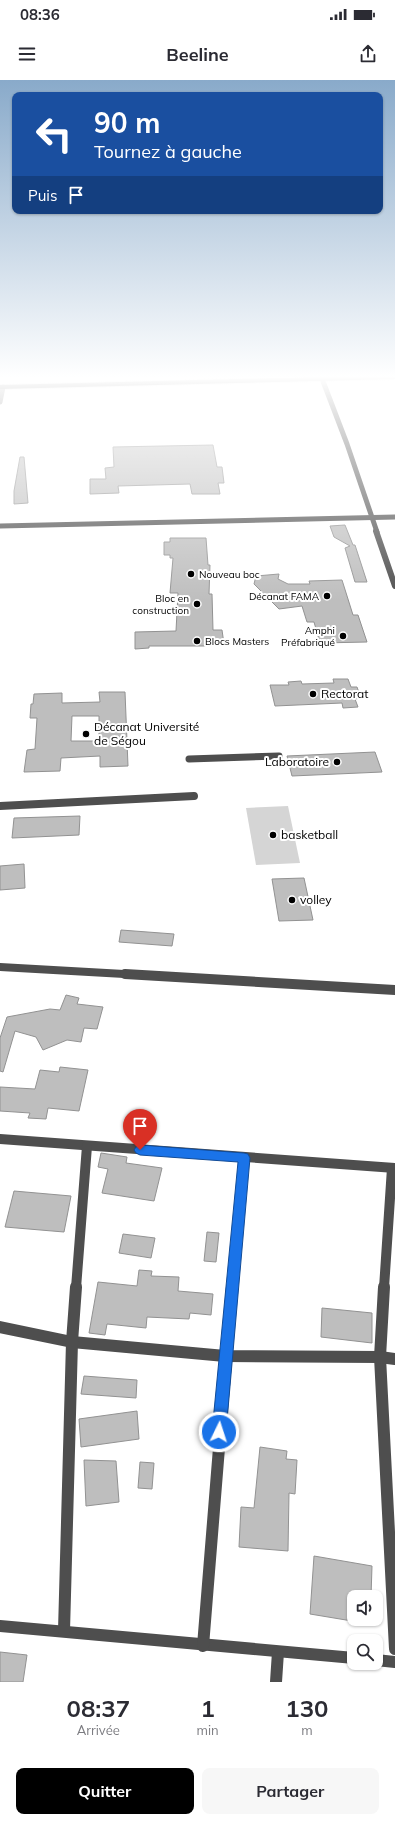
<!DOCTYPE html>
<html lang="fr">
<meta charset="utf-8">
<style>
:root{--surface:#fff;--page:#f7f7f7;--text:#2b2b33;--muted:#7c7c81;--accent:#000}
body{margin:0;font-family:Mulish,sans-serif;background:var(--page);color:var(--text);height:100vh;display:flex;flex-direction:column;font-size:15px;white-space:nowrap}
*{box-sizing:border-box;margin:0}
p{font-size:13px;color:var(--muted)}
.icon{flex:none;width:22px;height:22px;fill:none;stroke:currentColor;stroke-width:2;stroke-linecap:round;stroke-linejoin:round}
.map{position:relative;height:1602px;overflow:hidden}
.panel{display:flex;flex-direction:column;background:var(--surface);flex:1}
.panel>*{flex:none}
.guide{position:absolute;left:12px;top:12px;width:371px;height:122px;border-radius:8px;box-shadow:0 1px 3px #0004;background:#1a4fa0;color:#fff;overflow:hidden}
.controls{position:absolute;left:347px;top:1510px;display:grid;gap:8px}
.controls a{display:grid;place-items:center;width:36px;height:36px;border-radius:8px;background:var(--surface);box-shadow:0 1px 3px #0004;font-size:20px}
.pin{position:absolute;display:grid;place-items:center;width:34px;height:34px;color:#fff;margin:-41px -17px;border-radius:50% 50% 50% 0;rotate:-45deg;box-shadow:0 0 4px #0007}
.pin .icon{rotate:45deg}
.me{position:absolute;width:44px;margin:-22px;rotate:4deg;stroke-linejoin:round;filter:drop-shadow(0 0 3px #0008)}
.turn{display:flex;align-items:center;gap:14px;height:84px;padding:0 16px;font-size:18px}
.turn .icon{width:52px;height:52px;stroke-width:2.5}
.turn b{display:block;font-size:28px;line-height:34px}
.then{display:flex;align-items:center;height:38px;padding:0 16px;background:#0003;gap:8px;font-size:15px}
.eta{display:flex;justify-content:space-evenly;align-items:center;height:68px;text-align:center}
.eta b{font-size:24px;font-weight:700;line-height:28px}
.button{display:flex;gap:8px;margin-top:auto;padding:8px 16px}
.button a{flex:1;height:46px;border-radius:8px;background:var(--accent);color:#fff;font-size:16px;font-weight:700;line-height:46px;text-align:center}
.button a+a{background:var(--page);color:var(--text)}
.status{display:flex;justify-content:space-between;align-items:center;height:28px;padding:0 20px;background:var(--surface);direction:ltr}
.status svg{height:11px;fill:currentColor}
header{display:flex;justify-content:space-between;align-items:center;height:52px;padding:0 16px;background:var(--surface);font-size:18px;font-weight:700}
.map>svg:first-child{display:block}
.green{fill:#d5d5d5}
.building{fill:#bebebe;stroke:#929292;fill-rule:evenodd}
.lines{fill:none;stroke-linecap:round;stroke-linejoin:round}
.trunk-casing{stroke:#dbdbdb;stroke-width:2}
.service{stroke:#4e4e4e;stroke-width:7}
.minor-far4{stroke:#4e4e4e;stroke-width:5}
.minor-far3{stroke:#4e4e4e;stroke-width:6}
.minor-far2{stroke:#4e4e4e;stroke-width:8}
.minor-far1{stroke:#4e4e4e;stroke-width:10}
.minor{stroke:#4e4e4e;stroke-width:12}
.trunk{fill:#000;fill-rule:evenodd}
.route{fill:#1a73e8;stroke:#114b97}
.poi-dot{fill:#000;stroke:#fff;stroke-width:1.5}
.labels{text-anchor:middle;stroke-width:4;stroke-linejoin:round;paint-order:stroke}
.far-poi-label{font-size:10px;fill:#000;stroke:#fff;text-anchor:end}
.poi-label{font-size:12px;fill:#000;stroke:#fff;text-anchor:start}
</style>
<div class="status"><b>08:36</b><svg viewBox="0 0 49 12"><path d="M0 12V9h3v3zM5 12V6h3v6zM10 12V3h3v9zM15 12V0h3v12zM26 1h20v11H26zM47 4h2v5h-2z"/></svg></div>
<header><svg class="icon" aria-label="menu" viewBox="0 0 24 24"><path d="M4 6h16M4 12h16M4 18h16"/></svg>Beeline<svg class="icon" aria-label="share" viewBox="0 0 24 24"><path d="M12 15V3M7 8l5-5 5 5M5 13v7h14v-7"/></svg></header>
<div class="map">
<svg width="395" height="1602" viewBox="0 0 395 1602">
<rect width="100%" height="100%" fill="#fff"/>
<!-- green -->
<polygon class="green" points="288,726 300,783 256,785 246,728"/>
<!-- building -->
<g class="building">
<polygon points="213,365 217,387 222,387 224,403 218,403 220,414 192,414 190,404 118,406 119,413 90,414 90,399 106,399 105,388 114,387 113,367"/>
<polygon points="20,377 24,377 28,423 14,424 14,411"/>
<polygon points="345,445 353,465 355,465 367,502 355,502 345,468 350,466 334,457 330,446"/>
<polygon points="170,458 206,458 208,485 210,485 209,514 212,514 213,550 222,550 224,564 209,564 209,566 149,566 149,568 135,569 135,552 176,551 178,513 170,513 173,478 170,478 170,475 164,475 164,462 170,462"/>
<polygon points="279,494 278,499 288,504 310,504 309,501 342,500 353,535 358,535 367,562 320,563 314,542 307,542 302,526 279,529 254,504 256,496"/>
<polygon points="333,599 348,599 351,607 357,607 361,618 355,619 358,627 343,628 342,623 275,626 270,605 289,605 288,602 301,601 302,604 334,603"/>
<path d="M99 612H125L128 686 100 687V676L61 678 60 691 24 692 27 670 35 669 37 638H30L31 624H33L34 614 62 613V623L100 622ZM72 636H99V661H71Z"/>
<polygon points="375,672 382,692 292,696 287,676"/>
<polygon points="80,736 79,755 12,758 14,738"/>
<polygon points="24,784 25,808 0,810 0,786"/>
<polygon points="304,798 313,840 279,841 272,799"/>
<polygon points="121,850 174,854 172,866 119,862"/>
<polygon points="66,915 79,918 77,924 103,927 97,949 84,948 81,962 67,960 43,970 36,957 15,951 3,992 0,991 0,958 7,937 50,929 60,930"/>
<polygon points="60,987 88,990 79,1031 48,1028 46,1039 28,1038 30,1033 0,1031 0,1007 35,1009 40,990 59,992"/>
<polygon points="101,1073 127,1077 126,1083 162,1088 154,1121 102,1113 108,1089 98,1087"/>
<polygon points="14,1111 71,1116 64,1152 5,1147"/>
<polygon points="207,1152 219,1153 216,1182 204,1181"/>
<polygon points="123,1154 155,1158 151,1178 119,1173"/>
<polygon points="139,1190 152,1191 151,1196 179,1197 178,1211 213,1214 211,1235 190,1233 189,1239 147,1237 146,1248 107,1244 105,1255 89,1253 98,1202 137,1206"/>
<polygon points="322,1228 372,1233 372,1263 321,1257"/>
<polygon points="84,1296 137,1300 136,1318 81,1314"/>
<polygon points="137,1331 139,1359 81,1367 79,1339"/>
<polygon points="260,1367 287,1371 286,1379 297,1380 295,1414 289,1413 288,1471 239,1467 241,1427 254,1428"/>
<polygon points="84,1380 116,1381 119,1422 86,1426"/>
<polygon points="140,1382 154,1383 152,1409 138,1408"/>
<polygon points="314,1476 372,1486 371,1517 354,1517 354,1539 370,1539 370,1544 310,1534"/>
<polygon points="0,1572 27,1575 23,1602 0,1602"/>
</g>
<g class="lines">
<defs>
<polygon id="trunk" points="349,296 395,296 395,299 0,309 0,305"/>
</defs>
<!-- trunk casing -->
<use href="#trunk" class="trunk-casing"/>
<!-- service -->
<polyline class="service" points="189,679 279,676"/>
<!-- minor-far4 -->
<g class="minor-far4">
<polyline points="321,296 347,364 377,452"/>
<polyline points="0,322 3,307"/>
<polyline points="0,446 395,437"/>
</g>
<!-- minor-far3 -->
<polyline class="minor-far3" points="376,451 395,506"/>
<!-- minor-far2 -->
<g class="minor-far2">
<polyline points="0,726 194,716"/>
<polyline points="0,887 142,895"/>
</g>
<!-- minor-far1 -->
<g class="minor-far1">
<polyline points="125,894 395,910"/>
<polyline points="0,1059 395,1088"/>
<polyline points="76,1208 87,1066"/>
<polyline points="232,1208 244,1078"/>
<polyline points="384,1208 392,1088"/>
</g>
<!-- minor -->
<g class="minor">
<polyline points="384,1207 380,1277 395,1569"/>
<polyline points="0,1247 72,1262 225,1276 380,1277 395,1279"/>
<polyline points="0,1546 354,1578"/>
<polyline points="64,1551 72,1262 76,1207"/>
<polyline points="203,1566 232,1207"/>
<polyline points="376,1580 395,1582"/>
<polyline points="276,1602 278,1572"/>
</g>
<!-- trunk -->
<use href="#trunk" class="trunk"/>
</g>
<!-- sky -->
<linearGradient id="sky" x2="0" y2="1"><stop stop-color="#89aaca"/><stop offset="0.57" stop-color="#fff"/><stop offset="1" stop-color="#fff" stop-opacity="0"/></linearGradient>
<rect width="395" height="521" fill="url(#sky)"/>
<!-- route -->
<polygon class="route" points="140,1065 244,1073 248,1074 250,1078 226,1352 224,1357 219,1359 214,1357 212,1352 238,1082 140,1075 136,1073 134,1070 136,1067"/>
<!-- markers -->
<g class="poi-dot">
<circle cx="191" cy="494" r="4"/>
<circle cx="327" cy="516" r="4"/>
<circle cx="197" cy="524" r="4"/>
<circle cx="343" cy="556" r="4"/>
<circle cx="197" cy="561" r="4"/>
<circle cx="313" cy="614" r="4"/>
<circle cx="86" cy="654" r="4"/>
<circle cx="337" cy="682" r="4"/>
<circle cx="273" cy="755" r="4"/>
<circle cx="292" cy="820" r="4"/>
</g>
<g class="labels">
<!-- far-poi labels -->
<g class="far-poi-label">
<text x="199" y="498" text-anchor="start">Nouveau boc</text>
<text x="319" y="520">Décanat FAMA</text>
<text x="189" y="522">Bloc en<tspan x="189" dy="12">construction</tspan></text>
<text x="335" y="554">Amphi<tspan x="335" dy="12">Préfabriqué</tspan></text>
<text x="205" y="565" text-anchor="start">Blocs Masters</text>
</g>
<!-- poi labels -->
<g class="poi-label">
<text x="321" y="618">Rectorat</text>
<text x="94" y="651">Décanat Université<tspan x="94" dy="14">de Ségou</tspan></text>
<text x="329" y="686" text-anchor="end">Laboratoire</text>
<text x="281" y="759">basketball</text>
<text x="300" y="824">volley</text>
</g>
</g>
</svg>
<div class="controls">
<a><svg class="icon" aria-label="sound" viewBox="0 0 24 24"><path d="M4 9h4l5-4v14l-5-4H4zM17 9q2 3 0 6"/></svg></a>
<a><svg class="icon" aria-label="search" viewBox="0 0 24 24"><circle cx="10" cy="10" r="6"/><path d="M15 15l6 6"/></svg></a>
</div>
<div class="pin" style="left:140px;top:1070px;background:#d93025"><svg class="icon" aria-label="arrive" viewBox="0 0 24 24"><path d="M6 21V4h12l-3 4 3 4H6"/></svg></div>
<svg class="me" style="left:219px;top:1352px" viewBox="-20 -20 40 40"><circle r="17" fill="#1a73e8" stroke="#fff" stroke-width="3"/><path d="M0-11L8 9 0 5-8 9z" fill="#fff"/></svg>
<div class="guide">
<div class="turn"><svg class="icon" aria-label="left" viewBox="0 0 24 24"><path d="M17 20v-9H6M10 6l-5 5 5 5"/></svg><div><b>90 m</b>Tournez à gauche</div></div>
<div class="then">Puis<svg class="icon" aria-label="arrive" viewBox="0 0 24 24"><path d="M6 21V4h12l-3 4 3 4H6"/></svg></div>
</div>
</div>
<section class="panel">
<div class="eta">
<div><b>08:37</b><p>Arrivée</p></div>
<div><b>1</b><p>min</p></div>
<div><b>130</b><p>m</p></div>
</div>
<div class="button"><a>Quitter</a><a>Partager</a></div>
</section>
